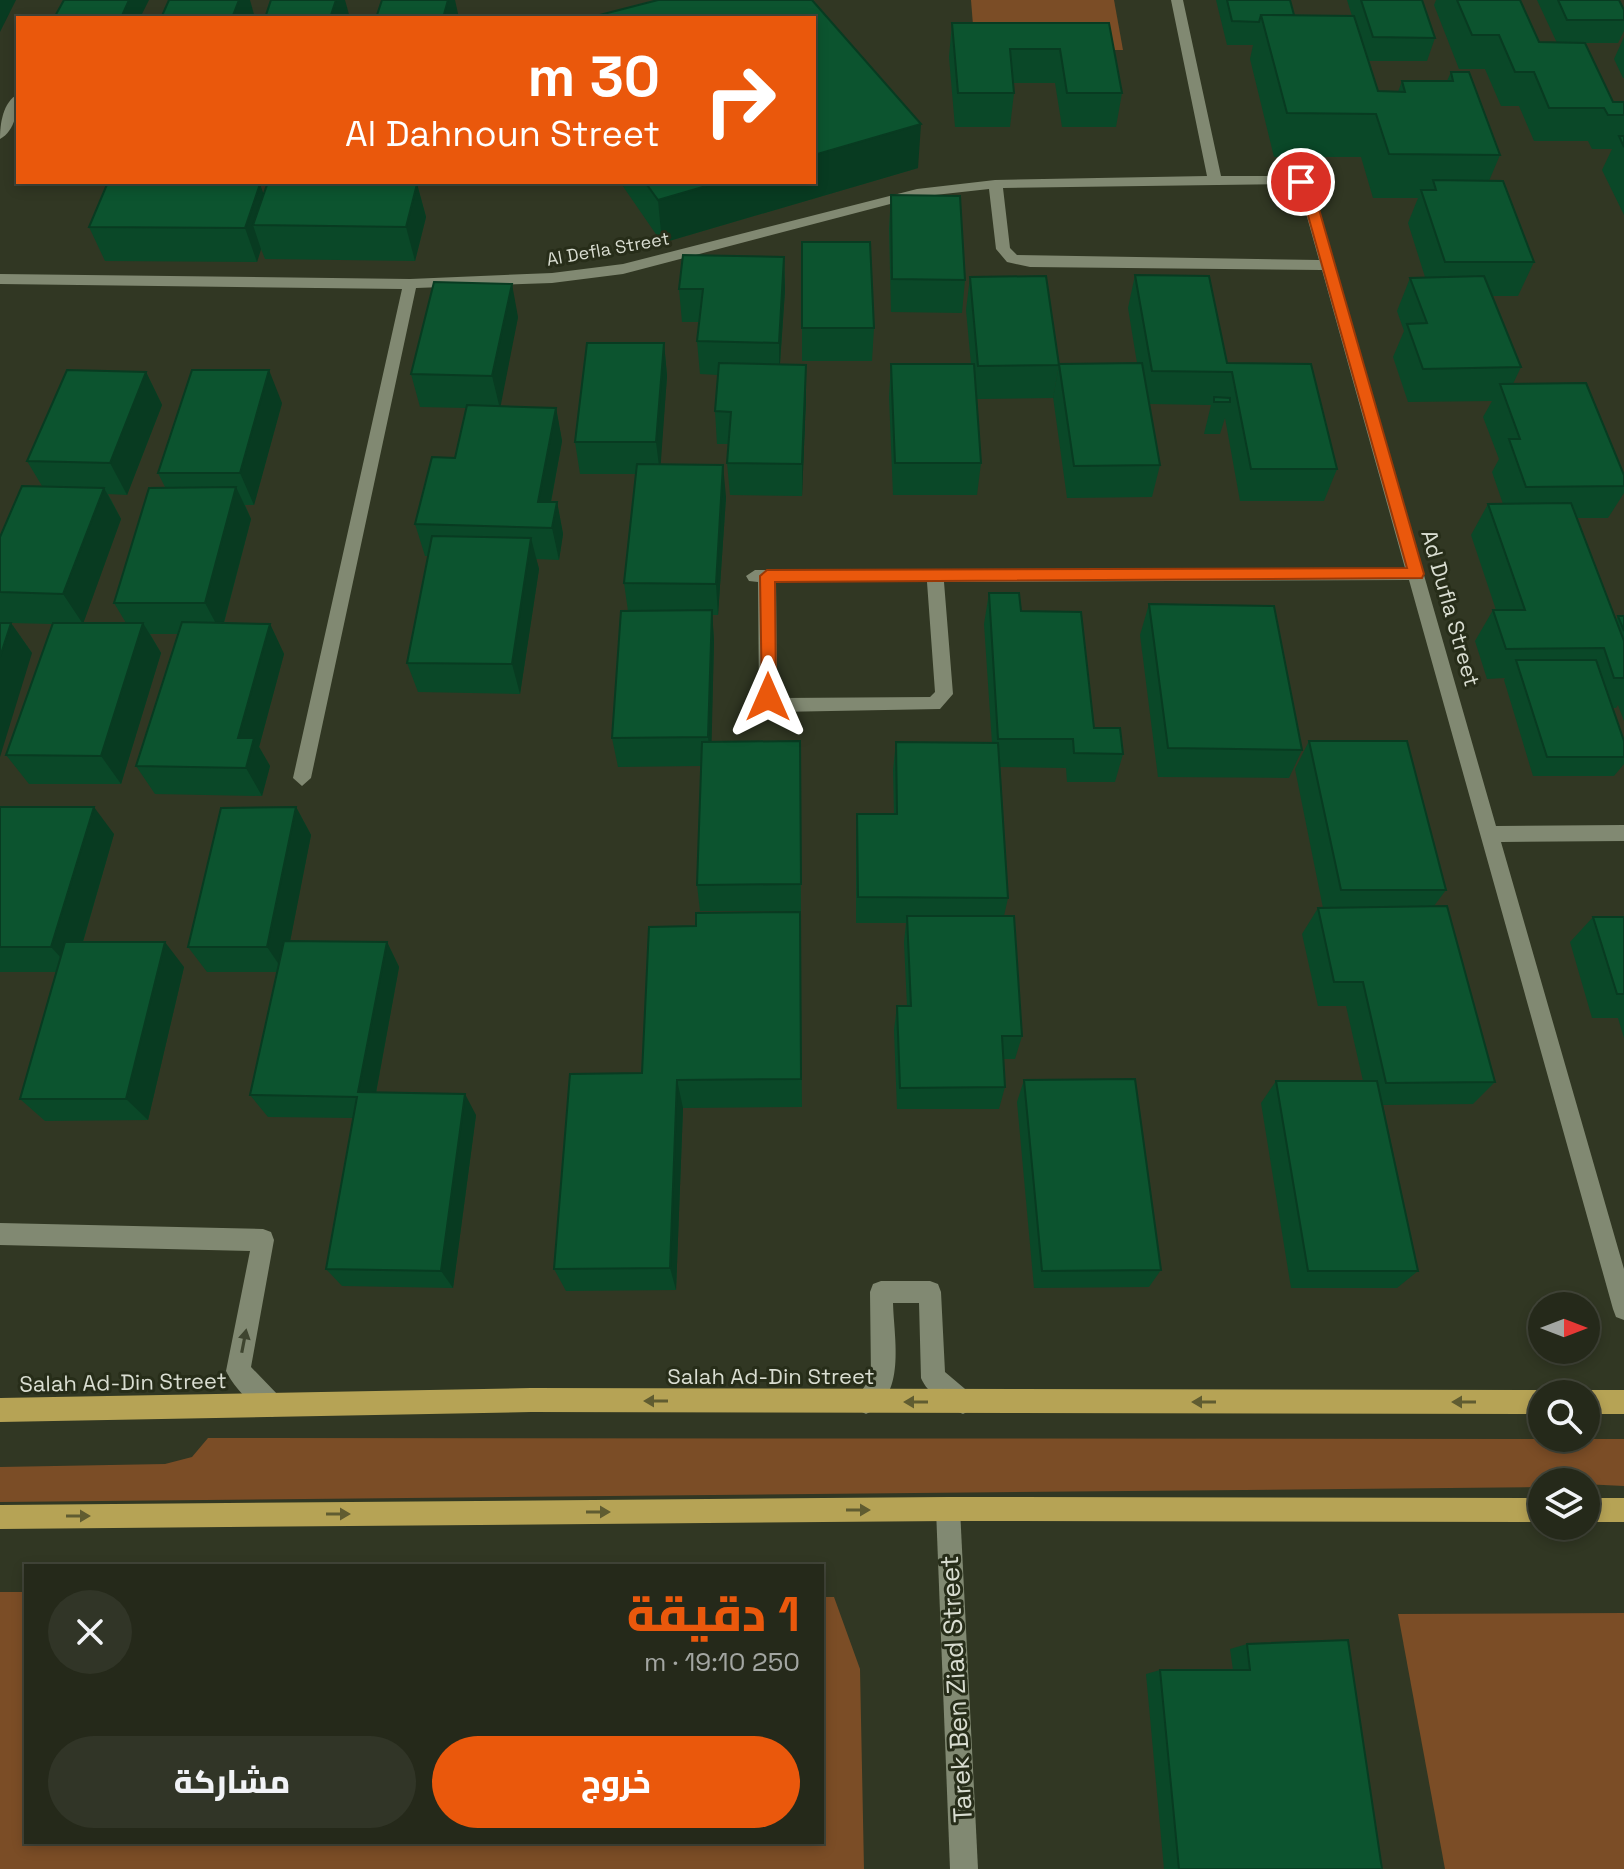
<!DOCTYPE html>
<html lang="ar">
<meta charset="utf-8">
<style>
:root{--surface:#25291a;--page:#313527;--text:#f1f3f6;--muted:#a3a6a2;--line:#424539;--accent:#ea580c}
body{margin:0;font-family:"Space Grotesk",Cairo,sans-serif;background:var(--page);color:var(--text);direction:rtl;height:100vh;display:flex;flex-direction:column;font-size:30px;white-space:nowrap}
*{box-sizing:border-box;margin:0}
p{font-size:26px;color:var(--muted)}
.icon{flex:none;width:44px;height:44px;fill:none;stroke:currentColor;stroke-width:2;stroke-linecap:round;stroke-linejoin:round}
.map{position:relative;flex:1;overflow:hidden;direction:ltr}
.sheet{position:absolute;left:24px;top:1564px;width:800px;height:280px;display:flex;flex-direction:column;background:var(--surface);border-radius:0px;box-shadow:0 4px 12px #0003,0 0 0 2px var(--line);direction:rtl}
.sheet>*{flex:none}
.hud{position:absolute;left:16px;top:16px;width:800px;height:168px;border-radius:0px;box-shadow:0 4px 12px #0003,0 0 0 2px var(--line);direction:rtl;background:#ea580c;color:#fff;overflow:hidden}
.needle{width:52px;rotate:90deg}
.buttons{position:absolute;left:1528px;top:1292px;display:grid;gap:16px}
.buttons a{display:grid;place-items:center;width:72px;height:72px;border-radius:50%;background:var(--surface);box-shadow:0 4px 12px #0003,0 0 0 2px var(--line);font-size:40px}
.pin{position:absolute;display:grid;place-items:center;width:68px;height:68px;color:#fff;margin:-34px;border:4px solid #fff;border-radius:50%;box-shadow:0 2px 8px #0007}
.me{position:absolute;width:88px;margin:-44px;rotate:0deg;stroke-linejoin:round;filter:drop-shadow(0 0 6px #0008)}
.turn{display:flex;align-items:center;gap:28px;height:168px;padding:0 24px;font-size:36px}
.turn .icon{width:104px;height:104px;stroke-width:2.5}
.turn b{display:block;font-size:56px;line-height:68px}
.round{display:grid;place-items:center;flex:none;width:84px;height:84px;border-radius:42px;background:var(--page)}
.summary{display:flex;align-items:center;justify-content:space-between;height:136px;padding:0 24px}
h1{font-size:48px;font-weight:800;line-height:60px;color:var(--accent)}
.cta{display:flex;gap:16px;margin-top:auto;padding:16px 24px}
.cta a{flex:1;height:92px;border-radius:48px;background:var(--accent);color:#fff;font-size:32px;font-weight:800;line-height:92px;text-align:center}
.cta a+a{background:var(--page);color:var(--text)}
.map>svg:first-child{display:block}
.green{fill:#7b4d26}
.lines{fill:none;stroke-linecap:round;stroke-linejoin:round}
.minor{fill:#818972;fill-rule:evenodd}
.major{fill:#b6a355;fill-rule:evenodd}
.wall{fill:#0a4828}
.shaded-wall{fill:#083b21}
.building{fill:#0c542f;stroke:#083b21;stroke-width:2}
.oneway{fill:#3e442f}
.oneway2{fill:#605c31}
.route{fill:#ea580c;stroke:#983908;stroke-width:2}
.labels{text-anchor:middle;stroke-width:6;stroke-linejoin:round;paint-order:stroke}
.far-street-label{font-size:18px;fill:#d9ddd1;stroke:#272d19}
.street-label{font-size:22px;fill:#d9ddd1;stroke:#272d19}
.near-street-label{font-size:26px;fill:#d9ddd1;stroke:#272d19}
</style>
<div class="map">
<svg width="1624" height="1869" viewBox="0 0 1624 1869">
<rect width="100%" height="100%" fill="#313723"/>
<!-- green -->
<g class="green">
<polygon points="971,0 1114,0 1123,50 975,50"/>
<polygon points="208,1438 1624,1439 1624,1486 1542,1482 1542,1487 0,1502 0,1467 165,1464 192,1457"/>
<polygon points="0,1592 26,1592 26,1842 822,1842 822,1597 834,1597 860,1669 864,1869 0,1869"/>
<polygon points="1624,1613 1624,1869 1445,1869 1398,1614"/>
</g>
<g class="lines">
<!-- minor -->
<g class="minor">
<path d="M1171 0H1183L1221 176H1290L1312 185 1496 826 1624 825V841L1501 842 1624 1269V1320L1616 1317 1613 1309 1409 580 944 582 953 694 940 709 777 712 771 710 759 697 758 582 749 581 746 576 755 570 1405 568 1322 270 1030 267 1007 262 996 249 989 189 917 197 623 274 552 283 416 288 311 778 302 786 293 778 402 289 0 284V274L410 279 552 273 623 264 917 189 995 180 1207 176ZM1289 184 1299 188 1319 260 1017 255 1010 248 1003 188ZM776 582H927L935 692 930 697 781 698 777 694Z"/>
<path d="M18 94C18 110 15 131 0 139 0 123 3 102 18 94Z"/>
<path d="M0 1223 263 1229 271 1232 274 1240 251 1367 280 1397 284 1405 280 1413 272 1417C256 1410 233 1387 226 1371L250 1251 0 1245Z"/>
<path d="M881 1281H930L938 1284 941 1292 945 1372 971 1394 975 1402 971 1410 963 1414C948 1408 927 1393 921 1378L919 1303H893C894 1339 907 1397 866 1414L858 1410 854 1402 871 1377 870 1292 873 1284Z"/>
<polygon points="948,1497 957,1500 960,1509 978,1869 950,1869 936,1509 939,1500"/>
</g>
<!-- major -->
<g class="major">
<polygon points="531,1388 1542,1390 1551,1394 1542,1394 1542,1414 531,1412 0,1422 0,1398"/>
<polygon points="1586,1390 1624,1390 1624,1414 1586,1414 1586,1394 1577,1394"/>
<polygon points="948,1497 1542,1498 1542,1522 948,1521 0,1529 0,1505"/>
<rect x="1586" y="1498" width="38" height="24"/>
</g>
</g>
<!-- wall -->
<g class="wall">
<polygon points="1216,0 1290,0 1294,15 1352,16 1347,0 1422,0 1435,38 1427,61 1368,61 1378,91 1398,92 1402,81 1447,81 1451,72 1500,155 1489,181 1534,262 1518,296 1492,296 1521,367 1513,384 1624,475 1624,493 1608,518 1577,518 1616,620 1618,616 1624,616 1624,721 1618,705 1616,708 1612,708 1624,741 1624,764 1614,776 1533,776 1504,680 1505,678 1487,679 1475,641 1493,610 1496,610 1471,535 1488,504 1503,504 1492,472 1499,459 1483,417 1492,401 1408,402 1393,357 1404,331 1397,311 1410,278 1425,277 1408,223 1418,198 1373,198 1361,157 1274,157 1250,59 1253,45 1227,45"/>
<polygon points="1436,0 1520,0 1539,42 1557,43 1537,0 1619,0 1624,10 1624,31 1618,43 1560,43 1613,102 1624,102 1624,215 1602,170 1612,149 1592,149 1588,141 1534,141 1519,106 1501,106 1485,69 1459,69 1434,5"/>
<polygon points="952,23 1109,23 1122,93 1116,127 1062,127 1055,83 1013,83 1014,93 1010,127 955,127 949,57"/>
<polygon points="1624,37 1624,78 1623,78 1614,59"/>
<polygon points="918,168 662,243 620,182 814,182"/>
<polygon points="417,184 426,217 415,261 265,259 261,249 257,262 105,261 89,227 264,194"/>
<polygon points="891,195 965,280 962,313 891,312 889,229"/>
<polygon points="802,242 874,328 872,361 802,361"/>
<polygon points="784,257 785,290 780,364 806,365 806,397 802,496 730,495 727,463 729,444 717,444 715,411 718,375 700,374 697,341 699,322 682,322 679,289"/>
<polygon points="1135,275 1337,469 1324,501 1240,501 1225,418 1220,434 1204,434 1211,405 1149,404 1160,465 1152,497 1067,498 1053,397 1059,364 1137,363 1128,308"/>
<polygon points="970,277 1059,365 1053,398 977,399 981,463 977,495 893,495 889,397 891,364 971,364 966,310"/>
<polygon points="518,317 500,406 556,408 562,441 551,502 557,502 563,534 559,560 536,559 539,569 520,694 418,692 407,663 428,556 425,556 415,524 455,458 466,408 420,407 411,374"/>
<polygon points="664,343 667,376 660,464 726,497 718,615 712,615 714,641 711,742 800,741 801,911 700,911 697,885 701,766 618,767 612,738 628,611 624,583 636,474 580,474 575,442"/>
<polygon points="146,372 162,405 127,495 108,494 121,519 83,623 126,623 114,603 165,487 158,473 282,403 254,505 245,505 251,519 224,623 270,624 284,654 259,747 270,766 262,796 155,794 136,766 179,634 150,634 161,653 121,784 29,784 6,755 52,624 11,623 32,653 0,622 0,537 42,486 27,461"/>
<polygon points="989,593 1021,611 1094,728 1123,754 1115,782 1067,782 1066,768 1000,767 1008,898 1004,916 1022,1036 1015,1059 1003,1059 1005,1087 999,1109 897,1109 894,1030 897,1006 907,1006 904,942 906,923 856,923 856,841 857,814 894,814 893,770 896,742 992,743 984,624"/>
<polygon points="1149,604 1302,750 1289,778 1158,777 1140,635"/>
<polygon points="1309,741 1446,890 1434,906 1495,1082 1473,1104 1383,1105 1418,1271 1397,1288 1291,1288 1261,1103 1276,1081 1363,1081 1346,1006 1318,1006 1302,934 1318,908 1323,908 1295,769"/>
<polygon points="296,807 311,835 290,941 387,942 399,967 376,1093 476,1115 453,1288 342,1286 326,1269 353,1118 268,1117 250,1095 278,972 207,972 188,947"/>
<polygon points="0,808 114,834 83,942 184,967 148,1120 45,1121 20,1099 56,972 0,972"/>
<polygon points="800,912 802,1107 683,1108 676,1290 566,1291 554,1269 642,1073 696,926"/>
<polygon points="1593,917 1624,917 1624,1038 1618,1018 1592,1018 1570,942"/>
<polygon points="1024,1080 1161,1270 1149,1287 1034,1288 1017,1102"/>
<polygon points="1247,1644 1382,1869 1164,1869 1146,1674 1160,1670 1233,1670 1230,1649"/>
</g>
<!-- shaded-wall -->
<g class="shaded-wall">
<polygon points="0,0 16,0 0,32"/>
<polygon points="129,0 149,0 140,18 121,18"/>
<polygon points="239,0 250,0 255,18 232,18"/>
<polygon points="336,0 345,0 350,18 330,18"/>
<polygon points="448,0 455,0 459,18 443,18"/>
<polygon points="921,124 918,168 662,243 658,200 720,182 814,182 814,155"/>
<polygon points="260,184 272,217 253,225 261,249 257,262 245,228"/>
<polygon points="417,184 426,217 415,261 406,227"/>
<polygon points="784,257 785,290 779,376 779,343"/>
<polygon points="512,284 518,317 500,409 492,376"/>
<polygon points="664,343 667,376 660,474 656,442"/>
<polygon points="806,365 806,397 802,496 802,464"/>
<polygon points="269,370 282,403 254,505 240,473"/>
<polygon points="146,372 162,405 127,495 110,463"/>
<polygon points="556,408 562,441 546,528 538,502"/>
<polygon points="723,465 726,497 718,615 716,584"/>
<polygon points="236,487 251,519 221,633 205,603"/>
<polygon points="104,488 121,519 83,624 63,594"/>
<polygon points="557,502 563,534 559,560 552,528"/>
<polygon points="531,538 539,569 520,694 512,664"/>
<polygon points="712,610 714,641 711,766 708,737"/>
<polygon points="11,623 32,653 0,757 0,657"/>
<polygon points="143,623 161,653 121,784 101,756"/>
<polygon points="270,624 284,654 259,747 270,766 262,796 246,768 238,738"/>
<polygon points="94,807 114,834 74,972 51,947"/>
<polygon points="296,807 311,835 284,972 267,947"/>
<polygon points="165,942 184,967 148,1120 126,1099"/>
<polygon points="387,942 399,967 372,1114 358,1092"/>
<polygon points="677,1080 683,1108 676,1290 670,1268"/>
<polygon points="465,1094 476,1115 453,1288 441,1271"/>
</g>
<!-- building -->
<g class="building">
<polygon points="64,0 129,0 121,18 54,18"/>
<polygon points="169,0 239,0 232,18 161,18"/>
<polygon points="271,0 336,0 330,18 265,18"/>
<polygon points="382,0 448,0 443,18 376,18"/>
<polygon points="658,0 812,0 921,124 814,155 814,18 588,18"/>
<polygon points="1227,0 1290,0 1294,15 1261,15 1259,22 1232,21"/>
<polygon points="1361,0 1422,0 1435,38 1373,37"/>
<polygon points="1457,0 1520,0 1539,42 1585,43 1613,102 1624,102 1624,115 1608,115 1604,108 1549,108 1534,72 1515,72 1499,35 1472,35"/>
<polygon points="1558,0 1619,0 1624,10 1624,20 1567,20"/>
<polygon points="1261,15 1354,16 1378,91 1405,92 1402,81 1453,81 1451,72 1469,72 1500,155 1389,154 1376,114 1287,113"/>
<polygon points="952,23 1109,23 1122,93 1067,93 1060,49 1010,49 1014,93 958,93"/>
<polygon points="1619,136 1624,136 1624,147"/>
<polygon points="1433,180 1503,181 1534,262 1445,262 1421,190 1436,190"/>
<polygon points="108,182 260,184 245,228 89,227"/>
<polygon points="268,182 276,182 417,184 406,227 253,225"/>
<polygon points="645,182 720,182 658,200"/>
<polygon points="891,195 960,196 965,280 892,279"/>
<polygon points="802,242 870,242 874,328 802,328"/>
<polygon points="683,255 784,257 779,343 697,341 703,289 679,289"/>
<polygon points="1135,275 1209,276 1227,363 1311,364 1337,469 1251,469 1232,372 1152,371"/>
<polygon points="1046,276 1059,365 978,366 970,277"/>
<polygon points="1484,276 1521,367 1423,369 1407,324 1427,323 1410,278"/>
<polygon points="434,282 512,284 492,376 411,374"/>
<polygon points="587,343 664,343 656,442 575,442"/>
<polygon points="719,363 806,365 802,464 727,463 731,412 715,411"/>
<polygon points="1142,363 1160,465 1074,466 1059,364"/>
<polygon points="891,364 974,364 981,463 895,463"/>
<polygon points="67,370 146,372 110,463 27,461"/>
<polygon points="192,370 269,370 240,473 158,473"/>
<polygon points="1586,383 1624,475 1624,486 1526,487 1509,439 1520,439 1500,384"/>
<polygon points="1214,397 1230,398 1230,402 1214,402"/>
<polygon points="467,405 556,408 538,502 557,502 552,528 415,524 432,457 455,458"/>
<polygon points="637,464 723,465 716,584 624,583"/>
<polygon points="22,486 104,488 63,594 0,592 0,537"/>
<polygon points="236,487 205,603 114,603 149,488"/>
<polygon points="1571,503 1624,641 1624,678 1614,678 1604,648 1506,649 1493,610 1525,610 1488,504"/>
<polygon points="432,536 531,538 512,664 407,663"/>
<polygon points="989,593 1019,593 1021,611 1081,612 1094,728 1120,728 1123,754 1074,753 1073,739 998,739"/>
<polygon points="1149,604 1274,606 1302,750 1168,748"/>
<polygon points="712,610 708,737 612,738 621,611"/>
<polygon points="1618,616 1624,616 1624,631"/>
<polygon points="182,622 270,624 238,738 254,738 246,768 136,766"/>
<polygon points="0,623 11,623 0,657"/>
<polygon points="53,623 143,623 101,756 6,755"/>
<polygon points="1516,660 1596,660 1624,741 1624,757 1547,757"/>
<polygon points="800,741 801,884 697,885 702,742"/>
<polygon points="1309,741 1407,741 1446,890 1341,890"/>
<polygon points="896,742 998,743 1008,898 858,897 857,814 897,814"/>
<polygon points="0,807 94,807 51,947 0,947"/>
<polygon points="296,807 267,947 188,947 221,808"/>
<polygon points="1447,906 1495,1082 1386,1083 1363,982 1334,982 1318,908"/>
<polygon points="800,912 801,1079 677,1080 670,1268 554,1269 570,1074 642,1073 649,927 696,926 696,913"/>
<polygon points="907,916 1014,916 1022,1036 1002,1036 1005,1087 900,1088 897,1006 911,1006"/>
<polygon points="1593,917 1624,917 1624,994 1617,994"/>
<polygon points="284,941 387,942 358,1092 465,1094 441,1271 326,1269 357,1097 250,1095"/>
<polygon points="65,942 165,942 126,1099 20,1099"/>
<polygon points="1135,1079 1161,1270 1042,1271 1024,1080"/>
<polygon points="1276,1081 1377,1081 1418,1271 1308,1271"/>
<polygon points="1348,1640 1382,1869 1179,1869 1160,1670 1250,1670 1247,1644"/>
</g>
<!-- one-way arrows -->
<defs><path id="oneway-solid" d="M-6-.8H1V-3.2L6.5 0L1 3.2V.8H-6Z" transform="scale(2)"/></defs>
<use class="oneway" href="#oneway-solid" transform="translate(244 1341) rotate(-79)"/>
<g class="oneway2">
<use href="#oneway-solid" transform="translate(656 1401) rotate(-180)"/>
<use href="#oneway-solid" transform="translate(916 1402) rotate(180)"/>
<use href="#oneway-solid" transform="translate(1204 1402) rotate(180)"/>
<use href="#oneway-solid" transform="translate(1464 1402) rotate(180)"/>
<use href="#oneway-solid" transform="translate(858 1510)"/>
<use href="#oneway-solid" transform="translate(598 1512)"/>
<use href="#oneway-solid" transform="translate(338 1514)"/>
<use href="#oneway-solid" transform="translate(78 1516)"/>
</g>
<!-- route -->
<polygon class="route" points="1301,178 1312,185 1424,574 1422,578 775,582 776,697 768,703 762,701 760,576 767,570 1407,568 1300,187 1294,182"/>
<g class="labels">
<!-- far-street labels -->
<g class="far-street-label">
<text transform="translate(608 249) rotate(-10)" y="6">Al Defla Street</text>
</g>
<!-- street labels -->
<g class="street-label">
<text transform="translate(1451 608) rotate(74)" y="8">Ad Dufla Street</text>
<text x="771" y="1384">Salah Ad-Din Street</text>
<text transform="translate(123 1382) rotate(-1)" y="8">Salah Ad-Din Street</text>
</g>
<!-- near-street labels -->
<g class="near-street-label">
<text transform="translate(956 1689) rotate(-93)" y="9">Tarek Ben Ziad Street</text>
</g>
</g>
</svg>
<div class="buttons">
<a><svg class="needle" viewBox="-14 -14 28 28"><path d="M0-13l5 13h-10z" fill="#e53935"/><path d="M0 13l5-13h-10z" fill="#a3a6a2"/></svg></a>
<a><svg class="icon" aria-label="search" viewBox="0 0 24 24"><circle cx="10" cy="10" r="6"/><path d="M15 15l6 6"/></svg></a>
<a><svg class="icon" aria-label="layers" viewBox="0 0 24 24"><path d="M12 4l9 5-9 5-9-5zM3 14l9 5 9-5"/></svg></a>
</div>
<div class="pin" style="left:1301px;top:182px;background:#d93025"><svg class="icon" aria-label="arrive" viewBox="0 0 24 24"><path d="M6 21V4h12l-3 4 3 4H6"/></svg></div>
<svg class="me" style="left:768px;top:697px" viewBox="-20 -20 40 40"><path d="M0-17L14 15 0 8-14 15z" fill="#ea580c" stroke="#fff" stroke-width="4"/></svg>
<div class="hud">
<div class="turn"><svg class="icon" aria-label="right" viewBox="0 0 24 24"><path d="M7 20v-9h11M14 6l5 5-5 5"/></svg><div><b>30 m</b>Al Dahnoun Street</div></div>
</div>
<section class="sheet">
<div class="summary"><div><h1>1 دقيقة</h1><p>250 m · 19:10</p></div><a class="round"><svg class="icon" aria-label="close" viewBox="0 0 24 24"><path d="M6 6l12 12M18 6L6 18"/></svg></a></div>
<div class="cta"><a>خروج</a><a>مشاركة</a></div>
</section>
</div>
